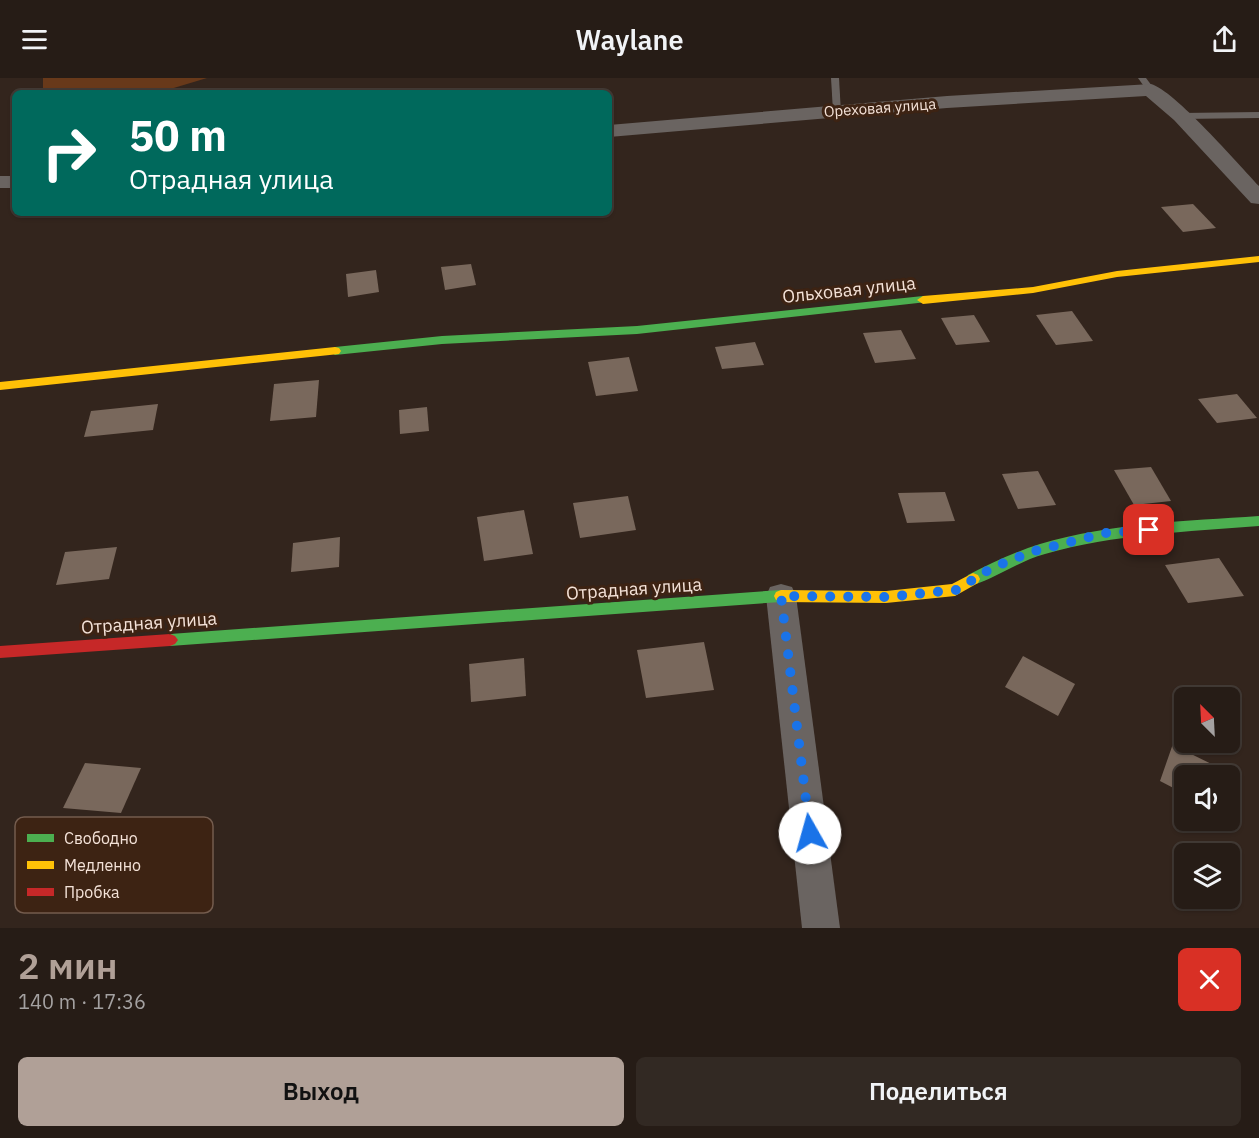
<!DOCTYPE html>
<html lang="ru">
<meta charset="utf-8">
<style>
:root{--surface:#261c16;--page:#322923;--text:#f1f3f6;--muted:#a4a1a1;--line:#423a35;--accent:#b0a097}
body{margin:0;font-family:"IBM Plex Sans",sans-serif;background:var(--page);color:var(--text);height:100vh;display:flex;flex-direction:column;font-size:22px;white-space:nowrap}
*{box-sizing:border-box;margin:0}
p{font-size:20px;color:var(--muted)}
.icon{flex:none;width:33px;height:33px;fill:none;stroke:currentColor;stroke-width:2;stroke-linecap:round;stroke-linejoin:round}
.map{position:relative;height:850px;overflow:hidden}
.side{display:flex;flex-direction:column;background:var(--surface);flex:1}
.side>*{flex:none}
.top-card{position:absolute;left:12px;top:12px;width:600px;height:126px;border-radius:9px;box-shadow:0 2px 4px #0004,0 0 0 2px var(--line);background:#00695c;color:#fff;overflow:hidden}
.needle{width:39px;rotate:336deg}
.controls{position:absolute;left:1174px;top:609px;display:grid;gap:12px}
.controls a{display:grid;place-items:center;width:66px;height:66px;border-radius:9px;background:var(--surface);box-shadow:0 2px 4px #0004,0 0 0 2px var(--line);font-size:30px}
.pin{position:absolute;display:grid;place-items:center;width:51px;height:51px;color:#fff;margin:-26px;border-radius:12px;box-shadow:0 3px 9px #0006}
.me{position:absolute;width:66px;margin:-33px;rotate:353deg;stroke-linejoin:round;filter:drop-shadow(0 0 4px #0008)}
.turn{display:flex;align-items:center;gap:21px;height:126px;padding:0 18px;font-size:27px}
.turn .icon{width:78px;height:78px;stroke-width:2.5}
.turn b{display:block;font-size:42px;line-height:51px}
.round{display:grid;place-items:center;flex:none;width:63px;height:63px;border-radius:9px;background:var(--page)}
.headline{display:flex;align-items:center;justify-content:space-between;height:102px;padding:0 18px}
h1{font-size:36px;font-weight:600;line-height:45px;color:var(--accent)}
.primary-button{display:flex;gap:12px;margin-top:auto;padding:12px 18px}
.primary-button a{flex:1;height:69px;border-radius:9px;background:var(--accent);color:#111;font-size:24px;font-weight:600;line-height:69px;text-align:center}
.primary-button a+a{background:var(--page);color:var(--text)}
header{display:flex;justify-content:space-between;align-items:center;height:78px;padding:0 18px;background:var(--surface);font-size:27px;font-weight:600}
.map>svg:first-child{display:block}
.green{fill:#68391a}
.building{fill:#79685c}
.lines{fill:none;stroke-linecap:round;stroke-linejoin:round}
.lane{fill:#6a6461;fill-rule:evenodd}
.street{fill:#6a6461;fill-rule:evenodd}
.fast{fill:#4caf50;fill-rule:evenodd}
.slow{fill:#ffc107;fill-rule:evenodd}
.jam{fill:#c62828;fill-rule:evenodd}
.route{stroke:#1a73e8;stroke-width:10;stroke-dasharray:0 18}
.labels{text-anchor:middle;stroke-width:6;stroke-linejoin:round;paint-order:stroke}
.far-street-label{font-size:15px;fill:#f4e2d8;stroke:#3d2313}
.street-label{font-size:18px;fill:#f4e2d8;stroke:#3d2313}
.key{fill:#3d2313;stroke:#745c4e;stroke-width:1.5}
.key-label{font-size:16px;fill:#f4e2d8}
</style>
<header><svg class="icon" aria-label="menu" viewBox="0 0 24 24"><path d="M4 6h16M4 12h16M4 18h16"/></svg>Waylane<svg class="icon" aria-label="share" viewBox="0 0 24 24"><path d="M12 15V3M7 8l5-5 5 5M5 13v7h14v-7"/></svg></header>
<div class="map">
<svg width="1259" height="850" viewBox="0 0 1259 850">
<rect width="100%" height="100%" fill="#33251d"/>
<!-- green -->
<polygon class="green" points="43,0 207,0 157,15 43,15"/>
<!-- building -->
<g class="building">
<polygon points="1193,126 1216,150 1183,154 1161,129"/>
<polygon points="471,186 476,207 445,212 441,189"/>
<polygon points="376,192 379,214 348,219 346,196"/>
<polygon points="1072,233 1093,263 1056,267 1036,237"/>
<polygon points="974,237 990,264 956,267 941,240"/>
<polygon points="901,252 916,281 875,285 863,255"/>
<polygon points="755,264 764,287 722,291 715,269"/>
<polygon points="629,279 638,313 596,318 588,284"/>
<polygon points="319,302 316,339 270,343 274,306"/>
<polygon points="1237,316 1257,340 1217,345 1198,321"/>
<polygon points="158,326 153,352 84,359 91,333"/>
<polygon points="427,329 429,353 400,356 399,332"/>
<polygon points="1151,389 1171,423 1134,427 1114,392"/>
<polygon points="1038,393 1056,427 1018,431 1002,396"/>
<polygon points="945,414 955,443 907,445 898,415"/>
<polygon points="628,418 636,452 580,460 573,425"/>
<polygon points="524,432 533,476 484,483 477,439"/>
<polygon points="340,459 339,489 291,494 293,465"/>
<polygon points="117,469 109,501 56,507 65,474"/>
<polygon points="1219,480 1244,518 1188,525 1165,487"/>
<polygon points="704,564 714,612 646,620 637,572"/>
<polygon points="1023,578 1075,606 1058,638 1005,609"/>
<polygon points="524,580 526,618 471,624 469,586"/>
<polygon points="1182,640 1185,641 1185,673 1236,698 1185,698 1185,716 1160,703"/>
<polygon points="85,685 141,690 121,735 63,730"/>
</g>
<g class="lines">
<!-- lane -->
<g class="lane">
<polygon points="831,0 839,0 841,35 833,33"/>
<polygon points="1138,0 1146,0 1155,12 1154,14 1148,14"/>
<polygon points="1259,34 1259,40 1181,41 1176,38 1181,35"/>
</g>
<!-- street -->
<g class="street">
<path d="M1151 6C1174 12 1239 87 1259 108V126L1251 125 1174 42 1146 18 947 30 609 59V47L947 18Z"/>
<rect x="0" y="98" width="15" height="12"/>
<polygon points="781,506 792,509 796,518 840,850 802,850 766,518 770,509"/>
</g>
<!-- fast -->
<g class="fast">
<polygon points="923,218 927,220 927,224 637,256 442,266 335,277 329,273 335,269 442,258 637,248"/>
<path d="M1259 438V448C1187 454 1114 456 1045 476 1019 483 998 499 973 507L968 505 966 501 968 497C991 485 1015 474 1040 466 1111 445 1186 443 1259 438Z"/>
<polygon points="781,512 786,514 788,518 786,522 781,524 170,568 165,566 162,562 165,558 170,556"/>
</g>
<!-- slow -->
<g class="slow">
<polygon points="1259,178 1259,184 1117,199 1033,215 923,226 917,222 923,218 1033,209 1117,193"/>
<polygon points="335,269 339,270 341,273 339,276 0,312 0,304"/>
<polygon points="973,495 978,497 980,501 978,505 955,518 886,525 781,524 776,522 774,518 776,514 781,512 886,513 952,506"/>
</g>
<!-- jam -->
<polygon class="jam" points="170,556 175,558 178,562 175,566 170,568 0,580 0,568"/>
</g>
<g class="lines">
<!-- route -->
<polyline class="route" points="810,755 781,518 886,519 956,512 992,490 1031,474 1105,455 1149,452"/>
</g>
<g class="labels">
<!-- far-street labels -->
<g class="far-street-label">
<text transform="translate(880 30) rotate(-4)" y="5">Ореховая улица</text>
</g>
<!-- street labels -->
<g class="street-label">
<text transform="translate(849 212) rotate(-6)" y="6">Ольховая улица</text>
<text transform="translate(634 511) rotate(-4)" y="6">Отрадная улица</text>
<text transform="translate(149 545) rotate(-4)" y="6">Отрадная улица</text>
</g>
</g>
<!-- legend -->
<rect x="15" y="739" width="198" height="96" rx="9" class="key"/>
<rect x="27" y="756" width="27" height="8" fill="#4caf50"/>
<rect x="27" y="783" width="27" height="8" fill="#ffc107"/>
<rect x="27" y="810" width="27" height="8" fill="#c62828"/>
<g class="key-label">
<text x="64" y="766">Свободно</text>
<text x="64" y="793">Медленно</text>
<text x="64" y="820">Пробка</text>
</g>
</svg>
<div class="controls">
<a><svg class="needle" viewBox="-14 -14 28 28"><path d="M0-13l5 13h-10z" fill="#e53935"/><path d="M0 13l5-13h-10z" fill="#a4a1a1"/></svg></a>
<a><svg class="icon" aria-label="sound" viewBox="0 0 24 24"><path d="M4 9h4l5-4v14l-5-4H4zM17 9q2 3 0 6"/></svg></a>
<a><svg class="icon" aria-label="layers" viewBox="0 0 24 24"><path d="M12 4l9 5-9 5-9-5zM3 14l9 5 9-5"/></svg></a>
</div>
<div class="pin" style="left:1149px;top:452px;background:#d93025"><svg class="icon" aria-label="arrive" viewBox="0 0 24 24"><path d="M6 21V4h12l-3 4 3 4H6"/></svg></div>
<svg class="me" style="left:810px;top:755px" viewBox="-20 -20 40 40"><circle r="19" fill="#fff"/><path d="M0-13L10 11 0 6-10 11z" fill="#1a73e8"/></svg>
<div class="top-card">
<div class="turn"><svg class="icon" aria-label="right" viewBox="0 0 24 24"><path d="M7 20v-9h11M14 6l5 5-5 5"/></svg><div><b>50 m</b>Отрадная улица</div></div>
</div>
</div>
<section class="side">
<div class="headline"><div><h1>2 мин</h1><p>140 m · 17:36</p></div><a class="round" style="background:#d93025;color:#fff"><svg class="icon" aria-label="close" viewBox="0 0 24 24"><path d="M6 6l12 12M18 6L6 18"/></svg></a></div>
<div class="primary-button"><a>Выход</a><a>Поделиться</a></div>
</section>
